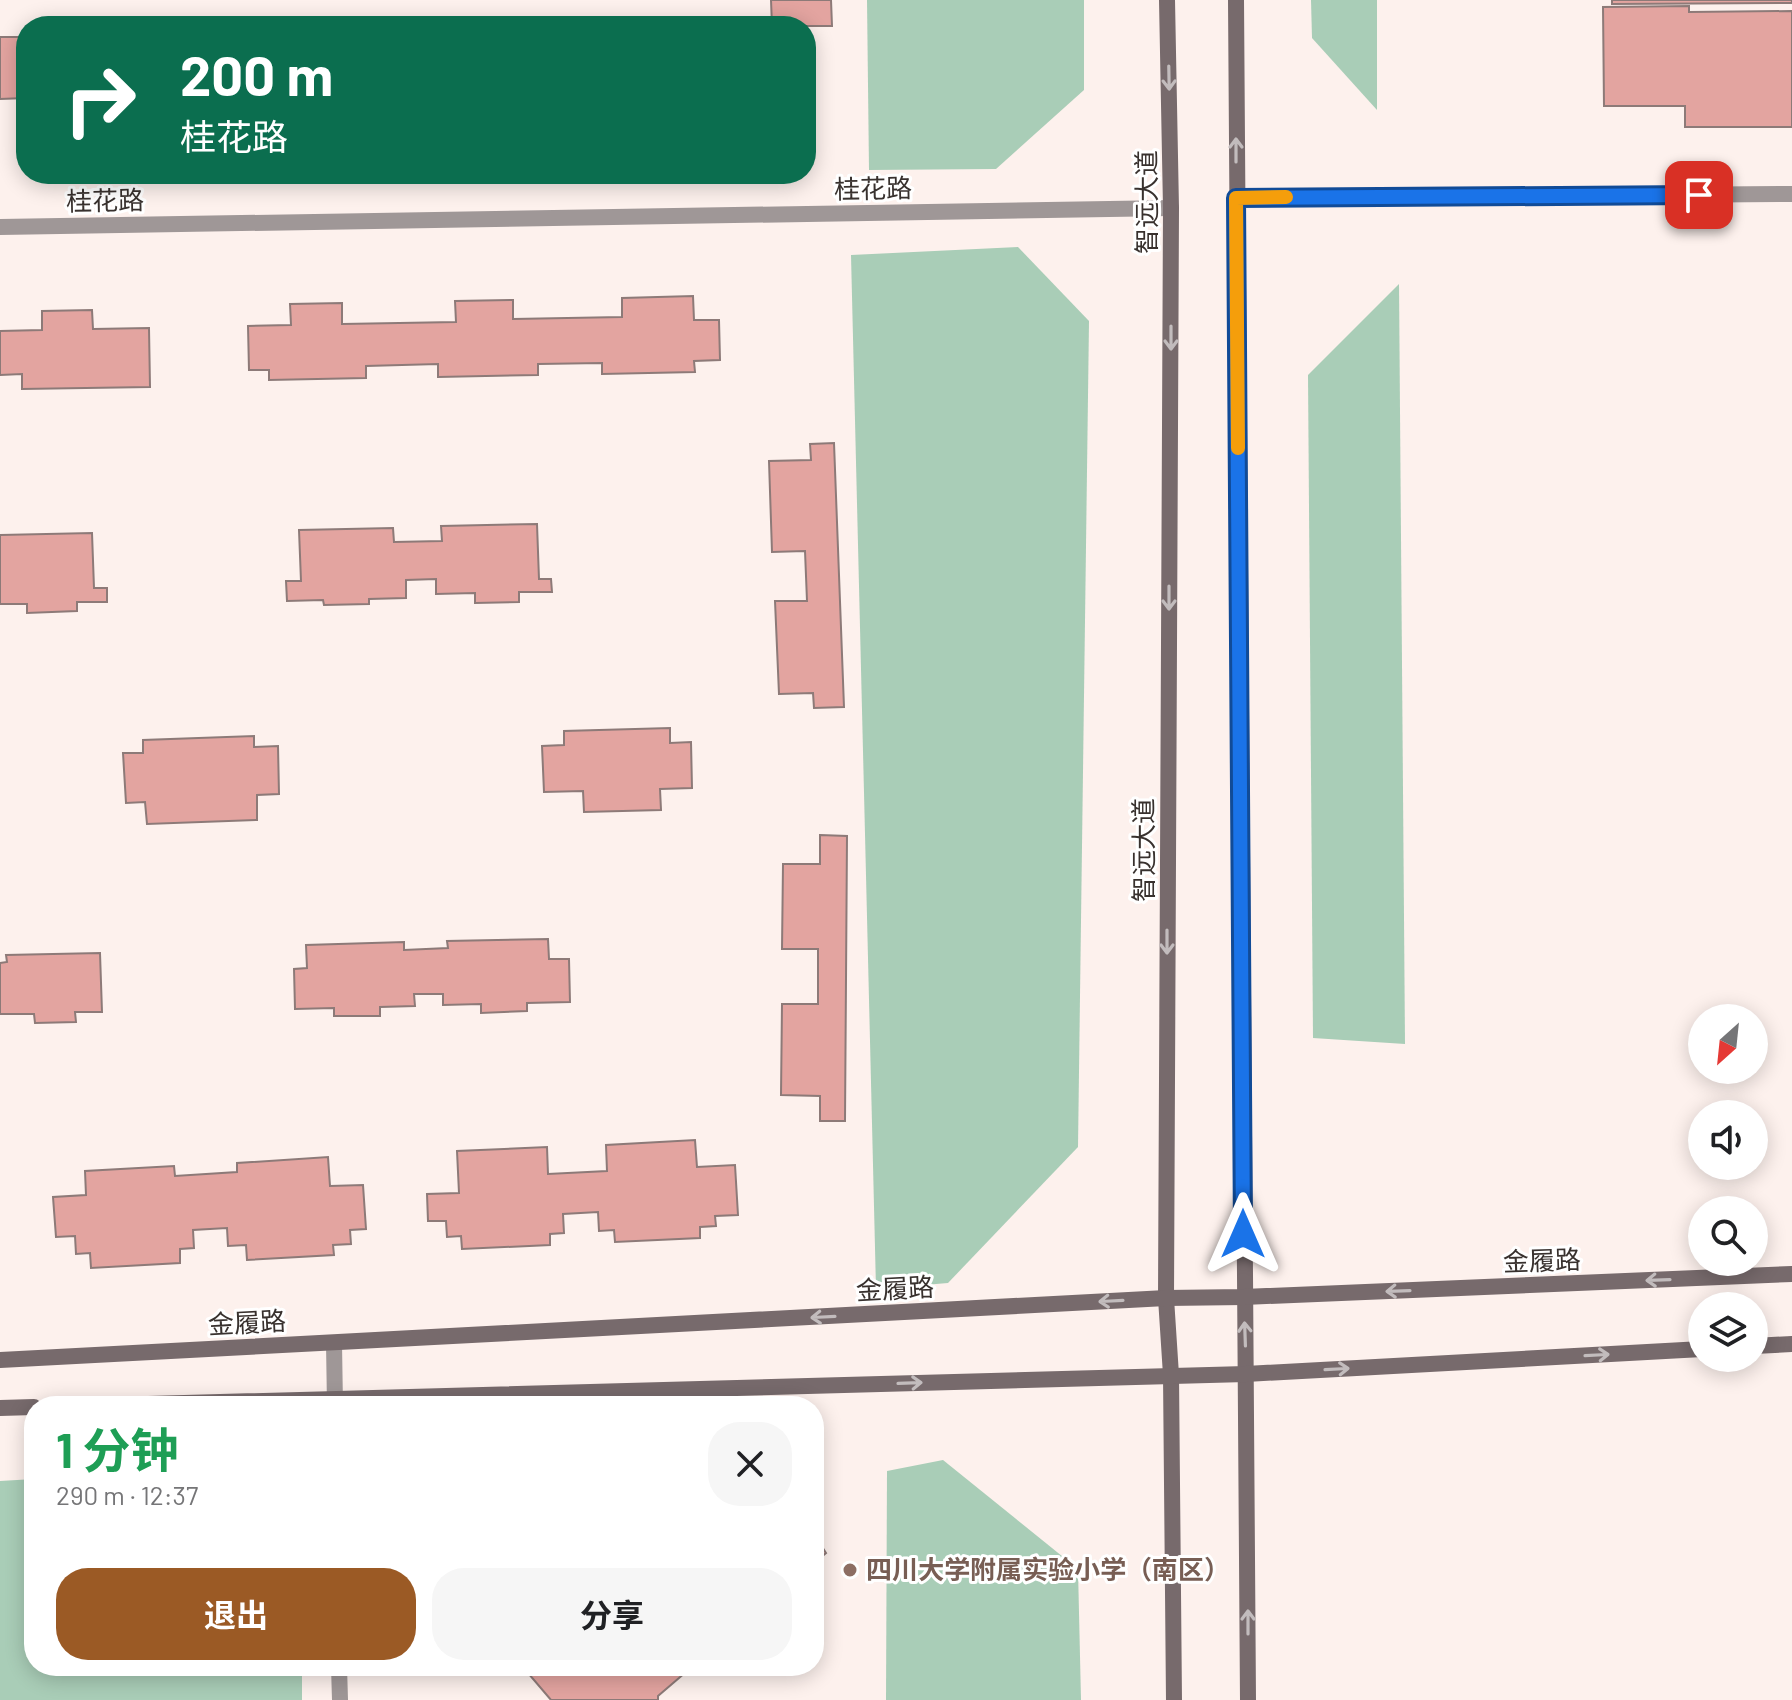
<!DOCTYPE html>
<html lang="zh">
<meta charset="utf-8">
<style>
:root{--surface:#fff;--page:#f6f6f6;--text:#202124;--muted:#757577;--accent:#9b5a25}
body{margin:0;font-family:Barlow,"Noto Sans SC",sans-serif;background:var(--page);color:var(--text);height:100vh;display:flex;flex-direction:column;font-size:30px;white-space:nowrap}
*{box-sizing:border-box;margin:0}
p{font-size:26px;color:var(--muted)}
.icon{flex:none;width:44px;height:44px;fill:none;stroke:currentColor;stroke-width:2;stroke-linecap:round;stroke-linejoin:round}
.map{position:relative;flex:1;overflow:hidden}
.panel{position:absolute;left:24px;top:1396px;width:800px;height:280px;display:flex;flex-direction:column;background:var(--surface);border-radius:32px;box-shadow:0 4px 20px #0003}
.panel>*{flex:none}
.banner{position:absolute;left:16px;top:16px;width:800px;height:168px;border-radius:32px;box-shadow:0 4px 20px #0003;background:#0b6e4f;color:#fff;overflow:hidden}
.needle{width:52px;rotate:207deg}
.tools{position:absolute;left:1688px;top:1004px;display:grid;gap:16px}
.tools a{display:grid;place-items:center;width:80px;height:80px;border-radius:50%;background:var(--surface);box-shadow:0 4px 20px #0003;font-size:40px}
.pin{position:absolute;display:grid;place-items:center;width:68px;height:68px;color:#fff;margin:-34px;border-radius:16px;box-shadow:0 4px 12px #0006}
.me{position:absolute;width:88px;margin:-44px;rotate:0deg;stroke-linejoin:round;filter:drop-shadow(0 0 6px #0008)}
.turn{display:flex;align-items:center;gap:28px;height:168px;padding:0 32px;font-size:36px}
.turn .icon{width:104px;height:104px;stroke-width:2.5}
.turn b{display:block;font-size:56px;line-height:68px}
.round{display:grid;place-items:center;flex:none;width:84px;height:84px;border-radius:32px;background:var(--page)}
.summary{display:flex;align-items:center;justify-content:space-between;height:136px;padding:0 32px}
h1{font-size:48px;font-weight:700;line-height:60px;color:#1e9e55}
.cta{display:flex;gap:16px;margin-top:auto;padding:16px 32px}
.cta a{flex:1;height:92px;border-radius:32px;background:var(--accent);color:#fff;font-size:32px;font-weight:700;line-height:92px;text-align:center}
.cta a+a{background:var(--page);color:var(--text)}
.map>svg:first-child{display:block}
.green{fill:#a9cdb7}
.building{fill:#e3a4a0;stroke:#8d7a78;stroke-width:2}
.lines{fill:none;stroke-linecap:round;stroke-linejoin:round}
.street{stroke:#9f9797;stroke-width:16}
.secondary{stroke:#776a6c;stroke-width:16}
.oneway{stroke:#c2bcbd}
.route-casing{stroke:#114b97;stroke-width:20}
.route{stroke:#1a73e8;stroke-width:14}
.slow{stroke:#f59e0b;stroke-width:14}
.education-dot{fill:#8d6e63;stroke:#fff;stroke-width:3}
.labels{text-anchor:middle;stroke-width:6;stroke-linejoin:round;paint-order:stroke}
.street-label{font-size:26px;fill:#38312e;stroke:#fff}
.education-label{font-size:26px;font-weight:bold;fill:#785e54;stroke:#fff;text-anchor:start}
</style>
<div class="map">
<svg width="1792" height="1700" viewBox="0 0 1792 1700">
<rect width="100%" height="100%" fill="#fdf1ed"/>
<!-- green -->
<g class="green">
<polygon points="867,0 1084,0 1084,90 996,169 869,170"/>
<polygon points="1311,0 1377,0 1377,110 1312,38"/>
<polygon points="1018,247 1089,321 1078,1147 948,1283 876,1289 851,255"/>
<polygon points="1399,284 1405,1044 1313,1038 1308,375"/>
<polygon points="943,1460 1078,1569 1081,1700 886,1700 887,1471"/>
<polygon points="34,1479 34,1666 302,1666 302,1700 0,1700 0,1481"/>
</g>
<!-- building -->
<g class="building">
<polygon points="771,0 831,0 832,26 772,26"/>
<polygon points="1612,0 1792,0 1792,3 1612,4"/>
<polygon points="1689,6 1689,12 1792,11 1792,127 1685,127 1685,106 1604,106 1603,7"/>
<polygon points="709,21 709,26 493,26"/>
<polygon points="0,37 26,37 26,98 0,99"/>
<polygon points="693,296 694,320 719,320 720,360 694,361 695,372 602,374 602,363 538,364 538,375 438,377 438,364 366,366 366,378 269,380 269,370 249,370 248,326 291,325 290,304 342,303 342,324 456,322 455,301 513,300 513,319 622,317 622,298"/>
<polygon points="92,310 93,329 149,328 150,387 22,389 22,374 0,375 0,331 42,330 42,311"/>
<polygon points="834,443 844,707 814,708 813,693 779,694 775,601 807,601 805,551 772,552 769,461 811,460 810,444"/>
<polygon points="537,524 539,579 551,579 552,592 519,592 519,602 475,603 475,593 436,594 436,579 406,580 406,598 369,599 369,604 324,605 323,600 287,601 286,581 301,581 299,530 393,528 394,542 442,541 441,526"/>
<polygon points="92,533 94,588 107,588 107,602 77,602 77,611 27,613 27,604 0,604 0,535"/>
<polygon points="670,728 670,743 691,742 692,788 660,789 661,810 584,812 583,791 544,792 542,746 564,745 564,731"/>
<polygon points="254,736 254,747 278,746 279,794 257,795 257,820 147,824 145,802 126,803 123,753 143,753 143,740"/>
<polygon points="820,835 847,836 845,1121 820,1121 820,1096 781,1095 782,1004 818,1004 818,949 782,949 783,864 820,864"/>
<polygon points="548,939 549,959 569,959 570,1002 527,1003 527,1011 481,1013 481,1004 443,1005 443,994 414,994 415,1006 380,1007 380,1016 334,1016 334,1008 295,1009 294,969 307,968 306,945 404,942 404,950 448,948 447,941"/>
<polygon points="100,953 102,1012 75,1012 76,1022 35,1023 34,1014 0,1014 0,963 7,962 6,955"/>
<polygon points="695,1140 697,1167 735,1165 738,1215 715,1216 716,1226 700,1227 700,1238 615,1242 614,1230 599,1231 598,1212 563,1214 564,1233 550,1234 550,1245 462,1249 461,1236 447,1237 446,1221 428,1221 427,1194 459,1193 457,1151 547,1147 548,1174 607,1171 606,1145"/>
<polygon points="328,1157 330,1186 363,1185 366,1229 350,1230 351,1244 333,1245 334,1255 247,1260 246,1245 228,1246 227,1228 193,1230 194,1248 180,1249 180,1263 91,1268 90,1253 76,1254 75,1236 56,1237 53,1197 86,1195 85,1171 174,1166 175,1176 237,1172 237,1163"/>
<polygon points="814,1534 826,1553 814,1563"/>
<polygon points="522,1666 693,1666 658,1696 658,1700 551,1700"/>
</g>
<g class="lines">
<!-- street -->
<g class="street">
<polyline points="1236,198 1792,194"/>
<polyline points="0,227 1171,208"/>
<polyline points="334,1343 335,1406"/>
<polyline points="339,1666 340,1700"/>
</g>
<!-- secondary -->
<g class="secondary">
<polyline points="1167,0 1171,208 1166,1298 1171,1375 1174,1700"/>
<polyline points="1236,0 1248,1700"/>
<polyline points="1754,1346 1792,1344"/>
<polyline points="0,1360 1166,1298 1244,1297 1792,1274"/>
<polyline points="76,1406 1246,1374 1702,1349"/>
<polyline points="0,1408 34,1407"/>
</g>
</g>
<!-- one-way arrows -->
<defs><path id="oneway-shaft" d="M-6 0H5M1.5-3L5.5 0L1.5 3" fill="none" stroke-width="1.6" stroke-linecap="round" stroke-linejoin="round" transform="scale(2)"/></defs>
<g class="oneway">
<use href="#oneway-shaft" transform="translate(1169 78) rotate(89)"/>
<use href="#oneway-shaft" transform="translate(1236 150) rotate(-90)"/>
<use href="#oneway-shaft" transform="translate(1171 338) rotate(90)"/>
<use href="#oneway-shaft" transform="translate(1169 598) rotate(90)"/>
<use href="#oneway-shaft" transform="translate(1167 942) rotate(90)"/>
<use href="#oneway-shaft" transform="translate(1658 1280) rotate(178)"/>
<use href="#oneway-shaft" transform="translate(1398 1291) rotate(178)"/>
<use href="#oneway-shaft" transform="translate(1111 1301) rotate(177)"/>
<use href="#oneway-shaft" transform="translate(823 1317) rotate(177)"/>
<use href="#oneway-shaft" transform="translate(1245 1334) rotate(-92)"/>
<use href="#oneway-shaft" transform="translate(1597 1355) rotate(-3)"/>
<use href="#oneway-shaft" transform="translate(1337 1369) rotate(-3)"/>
<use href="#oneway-shaft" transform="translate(910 1383) rotate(-2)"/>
<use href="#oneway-shaft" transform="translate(1248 1622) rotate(-90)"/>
</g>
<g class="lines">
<defs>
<polyline id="route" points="1243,1234 1236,198 1699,195"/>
</defs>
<!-- route casing -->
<use href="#route" class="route-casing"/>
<!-- route -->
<use href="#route" class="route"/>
<!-- slow -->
<polyline class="slow" points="1238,448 1236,198 1286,197"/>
</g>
<!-- markers -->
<circle class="education-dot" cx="850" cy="1570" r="8"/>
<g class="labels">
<!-- street labels -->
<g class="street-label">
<text transform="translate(873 189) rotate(-1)" y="9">桂花路</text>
<text transform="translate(105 201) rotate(-1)" y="9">桂花路</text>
<text transform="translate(1147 202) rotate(-90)" y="9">智远大道</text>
<text transform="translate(1144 850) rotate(-90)" y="9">智远大道</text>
<text transform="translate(1542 1261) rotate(-2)" y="9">金履路</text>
<text transform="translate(895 1289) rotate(-3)" y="9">金履路</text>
<text transform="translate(247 1323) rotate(-3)" y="9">金履路</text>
</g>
<!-- education labels -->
<g class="education-label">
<text x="866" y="1579">四川大学附属实验小学（南区）</text>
</g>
</g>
</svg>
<div class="tools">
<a><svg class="needle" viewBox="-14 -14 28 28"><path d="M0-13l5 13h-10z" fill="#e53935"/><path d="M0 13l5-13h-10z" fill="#757577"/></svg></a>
<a><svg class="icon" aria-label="sound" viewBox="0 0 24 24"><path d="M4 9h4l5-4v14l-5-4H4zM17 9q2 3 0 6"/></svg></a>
<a><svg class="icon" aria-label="search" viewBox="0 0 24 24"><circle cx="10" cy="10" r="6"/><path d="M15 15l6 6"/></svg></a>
<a><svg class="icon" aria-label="layers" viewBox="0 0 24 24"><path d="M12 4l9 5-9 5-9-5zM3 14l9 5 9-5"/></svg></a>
</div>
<div class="pin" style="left:1699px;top:195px;background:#d93025"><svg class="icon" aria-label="arrive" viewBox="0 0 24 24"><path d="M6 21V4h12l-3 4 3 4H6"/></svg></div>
<svg class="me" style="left:1243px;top:1234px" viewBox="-20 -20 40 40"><path d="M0-17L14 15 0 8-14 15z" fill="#1a73e8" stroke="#fff" stroke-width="4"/></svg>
<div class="banner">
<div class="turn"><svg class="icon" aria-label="right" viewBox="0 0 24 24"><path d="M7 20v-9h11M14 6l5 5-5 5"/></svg><div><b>200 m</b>桂花路</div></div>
</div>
<section class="panel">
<div class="summary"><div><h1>1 分钟</h1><p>290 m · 12:37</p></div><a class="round"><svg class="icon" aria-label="close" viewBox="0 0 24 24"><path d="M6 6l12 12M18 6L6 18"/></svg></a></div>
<div class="cta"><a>退出</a><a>分享</a></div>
</section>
</div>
